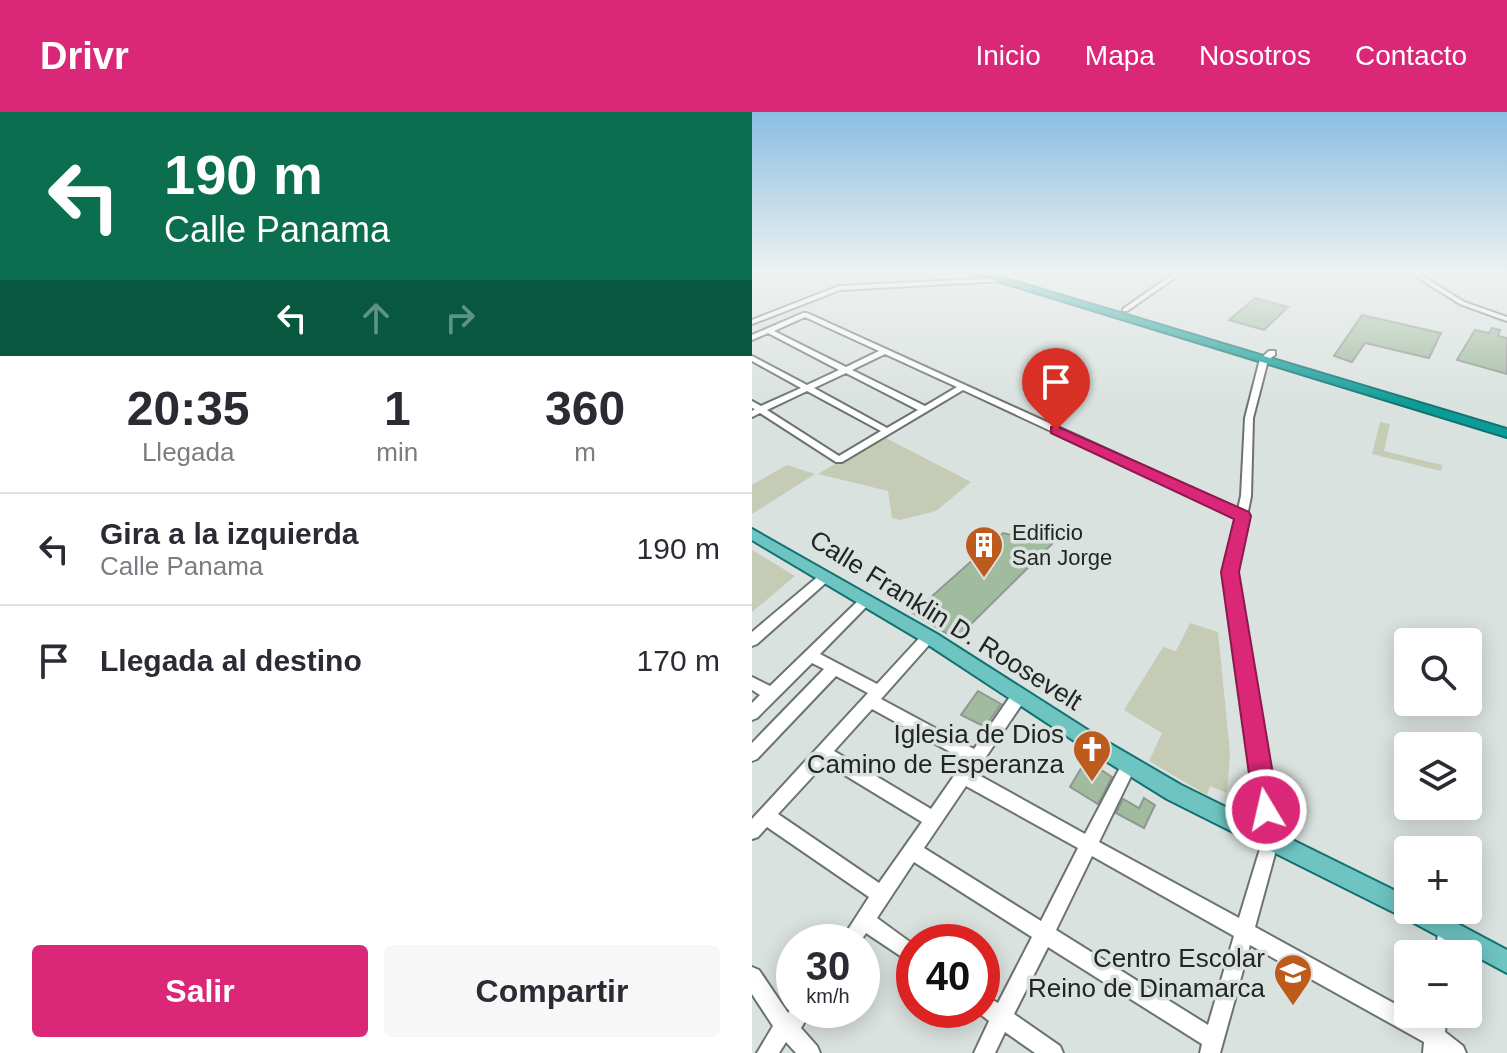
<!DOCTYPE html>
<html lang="es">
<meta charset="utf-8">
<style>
:root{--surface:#fff;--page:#f7f7f7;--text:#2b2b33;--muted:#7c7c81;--line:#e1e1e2;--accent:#db2777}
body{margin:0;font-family:Arial,sans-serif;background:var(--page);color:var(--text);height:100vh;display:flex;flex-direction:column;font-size:30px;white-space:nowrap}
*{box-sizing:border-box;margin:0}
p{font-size:26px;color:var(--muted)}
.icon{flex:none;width:44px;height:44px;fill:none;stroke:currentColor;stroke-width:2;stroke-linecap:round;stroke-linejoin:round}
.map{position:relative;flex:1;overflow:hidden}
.drawer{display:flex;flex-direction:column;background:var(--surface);width:752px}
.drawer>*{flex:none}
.banner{background:#0b6e4f;color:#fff;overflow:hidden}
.buttons{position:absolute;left:642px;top:516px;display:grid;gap:16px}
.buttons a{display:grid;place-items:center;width:88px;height:88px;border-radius:8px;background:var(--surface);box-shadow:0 4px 20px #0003;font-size:40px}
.speed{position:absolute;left:24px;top:812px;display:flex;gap:16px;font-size:40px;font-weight:700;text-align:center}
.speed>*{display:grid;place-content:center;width:104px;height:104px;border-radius:50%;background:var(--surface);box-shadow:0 4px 20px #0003;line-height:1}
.speed small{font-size:20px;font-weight:400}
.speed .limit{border:12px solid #d22;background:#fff;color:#111}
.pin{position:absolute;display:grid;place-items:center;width:68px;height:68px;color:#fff;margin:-82px -34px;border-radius:50% 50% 50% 0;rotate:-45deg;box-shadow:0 0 8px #0007}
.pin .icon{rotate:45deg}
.me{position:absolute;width:88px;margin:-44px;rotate:351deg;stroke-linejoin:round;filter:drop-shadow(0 0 6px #0008)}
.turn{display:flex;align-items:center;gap:28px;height:168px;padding:0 32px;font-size:36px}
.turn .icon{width:104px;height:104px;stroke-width:2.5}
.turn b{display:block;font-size:56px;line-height:68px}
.lanes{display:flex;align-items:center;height:76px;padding:0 32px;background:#0003;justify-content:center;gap:40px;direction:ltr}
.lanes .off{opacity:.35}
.eta{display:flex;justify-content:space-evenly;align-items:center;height:136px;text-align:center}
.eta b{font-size:48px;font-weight:700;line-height:56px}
.cta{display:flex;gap:16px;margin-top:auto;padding:16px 32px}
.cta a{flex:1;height:92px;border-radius:8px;background:var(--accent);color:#fff;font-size:32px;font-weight:700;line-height:92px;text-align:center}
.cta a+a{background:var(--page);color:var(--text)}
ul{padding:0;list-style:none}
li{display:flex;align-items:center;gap:24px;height:112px;padding:0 32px;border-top:2px solid var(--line)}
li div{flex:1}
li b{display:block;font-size:30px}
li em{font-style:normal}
header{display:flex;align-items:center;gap:48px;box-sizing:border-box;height:112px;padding:0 40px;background:var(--accent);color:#fff}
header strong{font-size:38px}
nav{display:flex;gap:44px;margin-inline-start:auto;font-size:28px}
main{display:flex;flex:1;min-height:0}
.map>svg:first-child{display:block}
.green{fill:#c5cbb5}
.building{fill:#a1bb9f;stroke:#929792;stroke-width:2}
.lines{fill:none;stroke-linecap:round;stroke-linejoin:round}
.minor-casing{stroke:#6b736f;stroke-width:4}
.major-casing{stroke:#13726f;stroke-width:4}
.highway-casing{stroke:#13726f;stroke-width:4}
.minor{fill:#fff;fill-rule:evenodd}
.major{fill:#6dc4c1;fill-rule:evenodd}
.highway{fill:#0b9c98;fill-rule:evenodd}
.route{fill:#db2777;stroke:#8e194d;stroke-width:2}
.labels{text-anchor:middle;stroke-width:7;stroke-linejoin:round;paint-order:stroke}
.poi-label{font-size:22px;fill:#222523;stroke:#dae2df;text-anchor:start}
.near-street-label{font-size:26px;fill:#222523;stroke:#dae2df}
.near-poi-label{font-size:26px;fill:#222523;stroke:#dae2df;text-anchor:end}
</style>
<header>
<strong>Drivr</strong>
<nav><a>Inicio</a><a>Mapa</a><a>Nosotros</a><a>Contacto</a></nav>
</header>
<main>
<section class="drawer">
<div class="banner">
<div class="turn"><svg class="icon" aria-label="left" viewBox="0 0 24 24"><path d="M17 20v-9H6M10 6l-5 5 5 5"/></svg><div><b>190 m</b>Calle Panama</div></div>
<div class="lanes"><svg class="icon" aria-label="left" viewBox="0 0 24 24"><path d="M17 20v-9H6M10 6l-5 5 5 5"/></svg><svg class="icon off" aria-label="ahead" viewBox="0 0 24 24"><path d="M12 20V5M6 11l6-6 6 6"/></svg><svg class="icon off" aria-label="right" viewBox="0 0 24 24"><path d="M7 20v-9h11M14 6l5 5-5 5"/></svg></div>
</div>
<div class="eta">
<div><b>20:35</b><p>Llegada</p></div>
<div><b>1</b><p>min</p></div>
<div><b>360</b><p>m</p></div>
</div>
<ul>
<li><svg class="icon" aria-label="left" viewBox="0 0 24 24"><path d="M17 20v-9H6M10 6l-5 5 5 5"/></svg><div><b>Gira a la izquierda</b><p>Calle Panama</p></div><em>190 m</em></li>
<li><svg class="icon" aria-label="arrive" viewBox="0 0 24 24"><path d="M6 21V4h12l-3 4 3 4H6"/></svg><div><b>Llegada al destino</b></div><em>170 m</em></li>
</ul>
<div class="cta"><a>Salir</a><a>Compartir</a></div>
</section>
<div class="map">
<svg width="755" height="941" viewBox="0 0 755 941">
<rect width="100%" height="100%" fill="#dae2df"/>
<!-- green -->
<g class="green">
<polygon points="628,310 638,312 632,339 690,353 689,359 620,342"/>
<polygon points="130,324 219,370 184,399 148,408 140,406 136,379 66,362"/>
<polygon points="35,353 63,362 0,402 0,373"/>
<polygon points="0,438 43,464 0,500"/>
<polygon points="438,511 466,520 478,641 475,681 458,674 455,683 397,649 410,621 372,598 411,535 424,539"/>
</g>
<!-- building -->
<g class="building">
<polygon points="503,186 536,195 512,218 477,208"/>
<polygon points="610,203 689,221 677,246 613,231 600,250 582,244"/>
<polygon points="740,216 748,218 746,224 755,226 755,262 705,248 723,218 737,221"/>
<polygon points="276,416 307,425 204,527 161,501 251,421 269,425"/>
<polygon points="226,579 249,592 233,615 209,603"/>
<polygon points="334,648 360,665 346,692 318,675"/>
<polygon points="392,686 403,693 392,716 364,701 371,687 387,696"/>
</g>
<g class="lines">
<defs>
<g id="minor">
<polygon points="142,160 149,160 150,161 147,163"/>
<polygon points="424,160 431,160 375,199 371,199 371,197"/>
<polygon points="657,160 664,160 712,190 755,205 755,209 708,192"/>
<polygon points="249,166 252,168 251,169 88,178 0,212 0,208 87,174"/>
<path d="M51 201H55L486 397 489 384 493 306 508 247 517 239H523V243L516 248 501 306 499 384 484 460 527 727 503 815 656 899V902H661L674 909 675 902H695L693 920 711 934 714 941H671L672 930 498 833 468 941H448L450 932 296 835 262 902 308 934 311 941H283L253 920 243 941H222L237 909 223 898H230V882L246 891 280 825 162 750 125 806 162 833V853L114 821 108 830H88L117 785 15 715 6 725 0 727V707L116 581 84 564 5 647 0 649V631L72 557 60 551 5 606 0 608V591L8 583 0 578V565L18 574 108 487H116L118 490 116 493 68 542 125 572 172 521 177 520 182 521 184 525 129 587 222 637 262 579 267 578 272 579 274 584 272 589 223 661 333 722 372 648 377 645 382 648 385 653 382 658 347 730 487 806 511 727 472 460 484 405 211 278 90 350H84L8 301 0 305V299L3 297 0 296V289L9 294 49 276 0 249V244L55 273 87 258 16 221 0 228V223ZM53 205 127 239 94 255 22 219ZM133 242 205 275 173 294 100 258ZM94 261 166 298 135 316 62 276ZM55 279 129 319 87 344 15 298ZM120 597 213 648 179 697 82 639ZM73 651 170 710 127 771 26 702ZM214 674 326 736 289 809 172 736ZM340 744 482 824 456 913 304 818Z"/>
<polygon points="73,460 77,462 79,465 77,468 5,532 0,534 0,520 69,462"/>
<polygon points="695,807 702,809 704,816 701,842 683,842 688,809"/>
<polygon points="0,855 7,858 36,901 42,892 42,898 60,898 49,916 65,934 68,941 44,941 34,930 27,941 5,941 21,914 0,882"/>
</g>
<polygon id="major" points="0,417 185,522 345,624 429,673 656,785 656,798 680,798 755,838 755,861 651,805 415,687 333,636 175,532 0,428"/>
<polygon id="highway" points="216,160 231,160 755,317 755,325"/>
</defs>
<!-- minor casing -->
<use href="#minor" class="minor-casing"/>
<!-- major casing -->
<use href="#major" class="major-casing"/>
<!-- highway casing -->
<use href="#highway" class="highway-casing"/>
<!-- minor -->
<use href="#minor" class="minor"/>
<!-- major -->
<use href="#major" class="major"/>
<!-- highway -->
<use href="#highway" class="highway"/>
</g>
<!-- sky -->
<linearGradient id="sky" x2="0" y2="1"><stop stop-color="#8bbee2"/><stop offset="0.55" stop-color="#eef2f1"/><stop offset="1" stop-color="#eef2f1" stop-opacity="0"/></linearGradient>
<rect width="755" height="292" fill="url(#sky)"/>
<!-- route -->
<polygon class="route" points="304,314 497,400 499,404 487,460 527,698 523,707 514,710 506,707 502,698 469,460 482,407 299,321 299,315"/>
<!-- icons -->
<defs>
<symbol id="building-pin" viewBox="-11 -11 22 30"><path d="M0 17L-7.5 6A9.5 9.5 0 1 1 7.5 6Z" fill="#bc5b1b" stroke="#dae2df"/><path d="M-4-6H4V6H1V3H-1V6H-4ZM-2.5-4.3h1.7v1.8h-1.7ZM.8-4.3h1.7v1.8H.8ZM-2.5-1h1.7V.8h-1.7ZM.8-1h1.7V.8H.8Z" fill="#fff"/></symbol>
<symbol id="church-pin" viewBox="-11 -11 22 30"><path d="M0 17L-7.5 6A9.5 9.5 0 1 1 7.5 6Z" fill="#bc5b1b" stroke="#dae2df"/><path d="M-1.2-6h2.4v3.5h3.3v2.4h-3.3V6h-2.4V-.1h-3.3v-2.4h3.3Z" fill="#fff"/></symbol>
<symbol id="school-pin" viewBox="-11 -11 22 30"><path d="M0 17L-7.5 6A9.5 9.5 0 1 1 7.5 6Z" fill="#bc5b1b" stroke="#dae2df"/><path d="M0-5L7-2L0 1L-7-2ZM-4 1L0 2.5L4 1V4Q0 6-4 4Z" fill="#fff"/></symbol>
</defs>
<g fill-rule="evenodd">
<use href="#building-pin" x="210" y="411" width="44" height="60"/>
<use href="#church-pin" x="318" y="615" width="44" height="60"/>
<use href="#school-pin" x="519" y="839" width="44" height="60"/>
</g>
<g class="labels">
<!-- poi labels -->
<g class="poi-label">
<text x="260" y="428">Edificio<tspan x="260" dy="25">San Jorge</tspan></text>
</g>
<!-- near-street labels -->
<g class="near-street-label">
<text transform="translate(194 508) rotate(32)" y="9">Calle Franklin D. Roosevelt</text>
</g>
<!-- near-poi labels -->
<g class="near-poi-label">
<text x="312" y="631">Iglesia de Dios<tspan x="312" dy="30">Camino de Esperanza</tspan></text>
<text x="513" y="855">Centro Escolar<tspan x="513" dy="30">Reino de Dinamarca</tspan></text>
</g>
</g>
</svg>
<div class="buttons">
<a><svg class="icon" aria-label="search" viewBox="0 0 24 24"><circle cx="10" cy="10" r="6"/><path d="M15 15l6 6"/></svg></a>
<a><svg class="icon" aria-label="layers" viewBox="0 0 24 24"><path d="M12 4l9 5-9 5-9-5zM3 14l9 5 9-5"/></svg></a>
<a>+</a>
<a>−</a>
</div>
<div class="speed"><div>30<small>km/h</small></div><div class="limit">40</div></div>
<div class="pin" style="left:304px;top:318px;background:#d93025"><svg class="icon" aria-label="arrive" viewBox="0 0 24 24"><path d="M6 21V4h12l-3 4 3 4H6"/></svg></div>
<svg class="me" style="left:514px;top:698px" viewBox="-20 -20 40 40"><circle r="17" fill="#db2777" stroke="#fff" stroke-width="3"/><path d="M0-11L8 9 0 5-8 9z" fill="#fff"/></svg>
</div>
</main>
